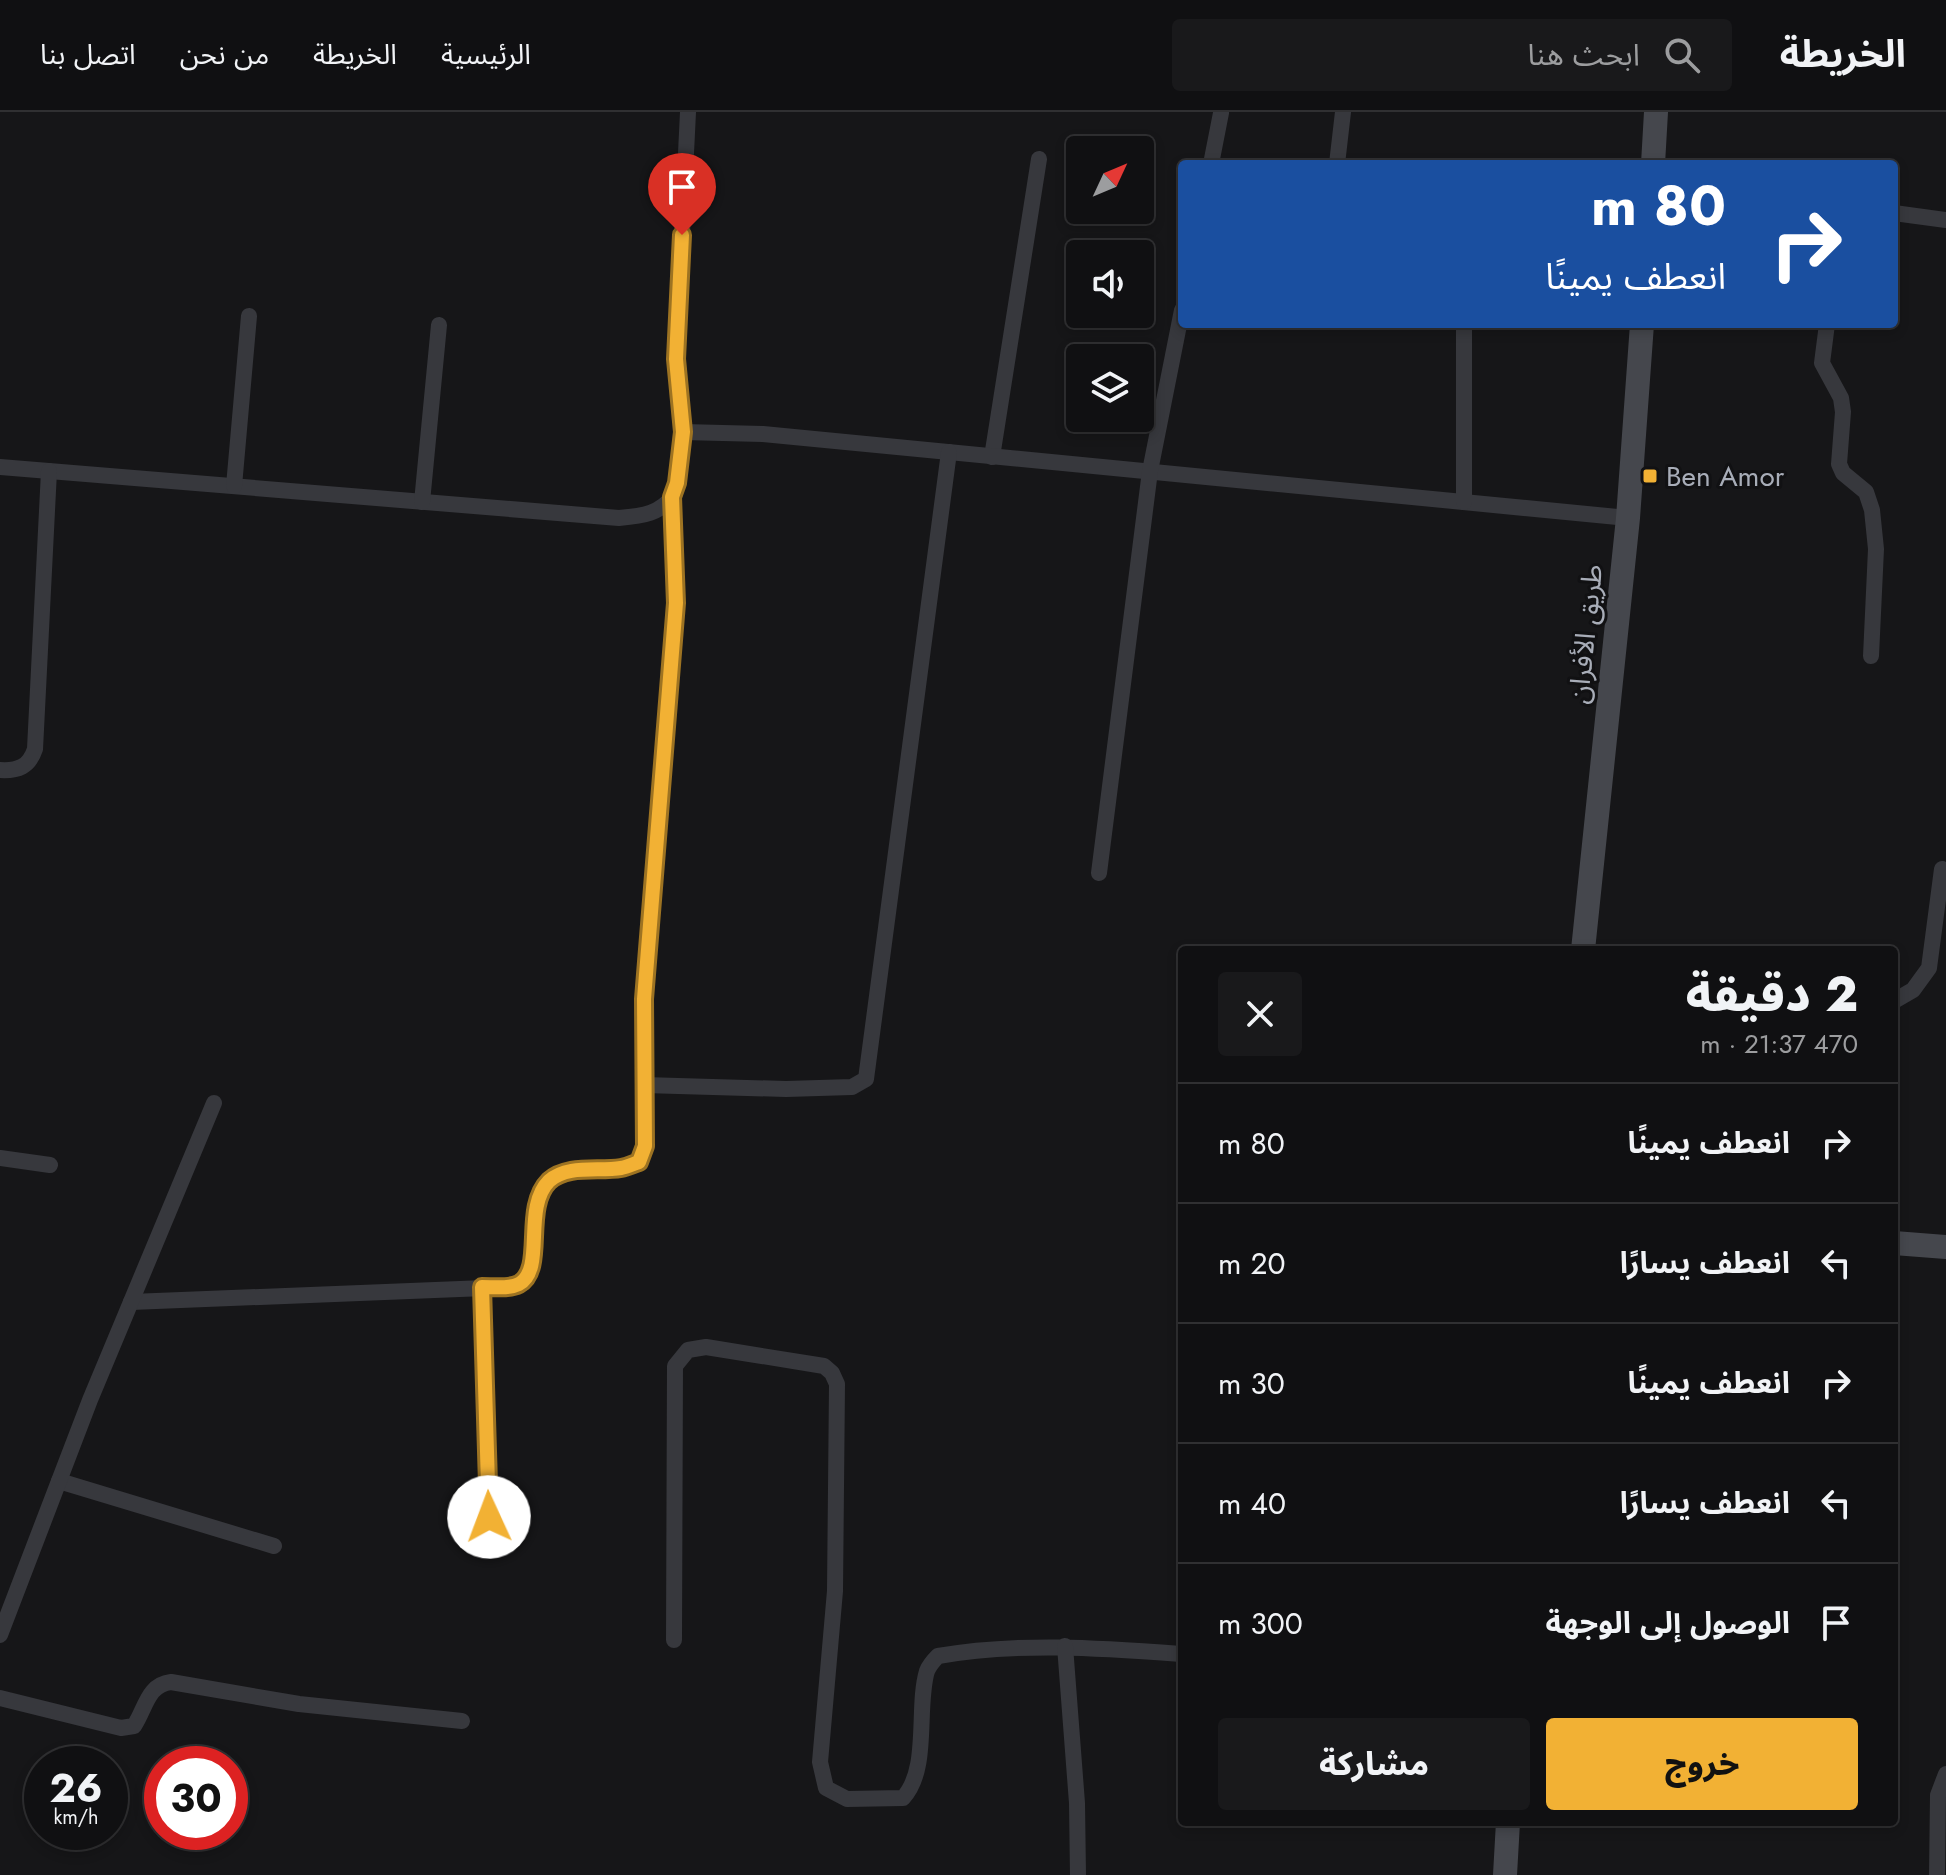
<!DOCTYPE html>
<html lang="ar">
<meta charset="utf-8">
<style>
:root{--surface:#101012;--page:#19191b;--text:#f1f3f6;--muted:#9c9d9f;--line:#303032;--accent:#f2b134}
body{margin:0;font-family:Jost,"Noto Sans Arabic",sans-serif;background:var(--page);color:var(--text);direction:rtl;height:100vh;display:flex;flex-direction:column;font-size:30px;white-space:nowrap}
*{box-sizing:border-box;margin:0}
p{font-size:26px;color:var(--muted)}
.icon{flex:none;width:44px;height:44px;fill:none;stroke:currentColor;stroke-width:2;stroke-linecap:round;stroke-linejoin:round}
.map{position:relative;flex:1;overflow:hidden;direction:ltr}
.drawer{position:absolute;left:1178px;top:834px;width:720px;height:880px;display:flex;flex-direction:column;background:var(--surface);border-radius:8px;box-shadow:0 4px 12px #0003,0 0 0 2px var(--line);direction:rtl}
.drawer>*{flex:none}
.guide{position:absolute;left:1178px;top:48px;width:720px;height:168px;border-radius:8px;box-shadow:0 4px 12px #0003,0 0 0 2px var(--line);direction:rtl;background:#1a4fa0;color:#fff;overflow:hidden}
.needle{width:52px;rotate:46deg}
.buttons{position:absolute;left:1066px;top:24px;display:grid;gap:16px}
.buttons a{display:grid;place-items:center;width:88px;height:88px;border-radius:8px;background:var(--surface);box-shadow:0 4px 12px #0003,0 0 0 2px var(--line);font-size:40px}
.speed{position:absolute;left:24px;top:1634px;display:flex;gap:16px;font-size:40px;font-weight:700;text-align:center}
.speed>*{display:grid;place-content:center;width:104px;height:104px;border-radius:50%;background:var(--surface);box-shadow:0 4px 12px #0003,0 0 0 2px var(--line);line-height:1}
.speed small{font-size:20px;font-weight:400}
.speed .limit{border:12px solid #d22;background:#fff;color:#111}
.pin{position:absolute;display:grid;place-items:center;width:68px;height:68px;color:#fff;margin:-82px -34px;border-radius:50% 50% 50% 0;rotate:-45deg;box-shadow:0 0 8px #0007}
.pin .icon{rotate:45deg}
.me{position:absolute;width:88px;margin:-44px;rotate:358deg;stroke-linejoin:round;filter:drop-shadow(0 0 6px #0008)}
.turn{display:flex;align-items:center;gap:28px;height:168px;padding:0 40px;font-size:36px}
.turn .icon{width:104px;height:104px;stroke-width:2.5}
.turn b{display:block;font-size:56px;line-height:68px}
.round{display:grid;place-items:center;flex:none;width:84px;height:84px;border-radius:8px;background:var(--page)}
.summary{display:flex;align-items:center;justify-content:space-between;height:136px;padding:0 40px}
h1{font-size:48px;font-weight:800;line-height:60px}
.action{display:flex;gap:16px;margin-top:auto;padding:16px 40px}
.action a{flex:1;height:92px;border-radius:8px;background:var(--accent);color:#111;font-size:32px;font-weight:800;line-height:92px;text-align:center}
.action a+a{background:var(--page);color:var(--text)}
ul{padding:0;list-style:none}
li{display:flex;align-items:center;gap:24px;height:120px;padding:0 40px;border-top:2px solid var(--line)}
li div{flex:1}
li b{display:block;font-size:30px}
li em{font-style:normal}
header{display:flex;align-items:center;gap:48px;box-sizing:border-box;height:112px;padding:0 40px;background:var(--surface);border-bottom:2px solid var(--line)}
header strong{font-size:38px}
nav{display:flex;gap:44px;margin-inline-start:auto;font-size:28px}
.search{width:560px;height:72px;background:var(--page);display:flex;align-items:center;gap:20px;box-sizing:border-box;padding:0 28px;border-radius:8px;color:var(--muted);font-size:30px}
.map>svg:first-child{display:block}
.lines{fill:none;stroke-linecap:round;stroke-linejoin:round}
.street{stroke:#37383d;stroke-width:16}
.secondary{stroke:#45474d;stroke-width:24}
.route-casing{stroke:#9d7322;stroke-width:20}
.route{stroke:#f2b134;stroke-width:14}
.poi-dot{fill:#f2b134;stroke:#111113;stroke-width:3}
.labels{text-anchor:middle;stroke-width:6;stroke-linejoin:round;paint-order:stroke}
.poi-label{font-size:28px;fill:#a8adb8;stroke:#111113;text-anchor:start}
.street-label{font-size:28px;fill:#a8adb8;stroke:#111113}
</style>
<header>
<strong>الخريطة</strong>
<div class="search"><svg class="icon" aria-label="search" viewBox="0 0 24 24"><circle cx="10" cy="10" r="6"/><path d="M15 15l6 6"/></svg>ابحث هنا</div>
<nav><a>الرئيسية</a><a>الخريطة</a><a>من نحن</a><a>اتصل بنا</a></nav>
</header>
<div class="map">
<svg width="1946" height="1763" viewBox="0 0 1946 1763">
<rect width="100%" height="100%" fill="#161618"/>
<g class="lines">
<!-- street -->
<g class="street">
<polyline points="1211,52 1221,1"/>
<polyline points="1337,52 1343,0"/>
<polyline points="1894,101 1946,108"/>
<polyline points="1827,212 1822,251 1841,286 1843,300 1839,352 1843,361 1866,380 1872,398 1876,437 1871,544"/>
<polyline points="683,320 676,247 688,0"/>
<polyline points="992,345 1039,47"/>
<path d="M0 355 619 406C643 404 660 402 675 382L683 320 763 322 1628 406"/>
<polyline points="234,374 249,204"/>
<polyline points="422,390 439,213"/>
<polyline points="1464,390 1464,212"/>
<path d="M0 658C18 659 29 655 35 637L49 359"/>
<polyline points="1099,761 1150,359 1182,198"/>
<polyline points="1894,889 1913,878 1929,856 1942,757"/>
<polyline points="644,973 786,977 852,975 866,967 949,340"/>
<polyline points="0,1046 50,1053"/>
<polyline points="482,1175 489,1433"/>
<path d="M131 1190 510 1175C551 1162 521 1105 545 1075 569 1043 624 1072 643 1044L644 887 676 491 672 385"/>
<polyline points="59,1369 274,1434"/>
<polyline points="0,1523 90,1288 214,991"/>
<path d="M674 1528 675 1254 688 1238 706 1235 824 1254 832 1261 837 1272 835 1479 820 1650 826 1676 847 1687 903 1686C930 1657 916 1595 927 1559 929 1554 934 1548 938 1544 1019 1530 1100 1536 1182 1542"/>
<polyline points="1065,1534 1077,1691 1078,1763"/>
<path d="M0 1586 121 1616 134 1614C146 1596 147 1573 171 1570L299 1592 462 1609"/>
<polyline points="1937,1763 1938,1683 1946,1662"/>
</g>
<!-- secondary -->
<g class="secondary">
<polyline points="1653,52 1656,0"/>
<polyline points="1583,838 1628,406 1642,212"/>
<polyline points="1894,1131 1946,1135"/>
<polyline points="1505,1763 1508,1710"/>
</g>
</g>
<g class="lines">
<defs>
<path id="route" d="M489 1405 482 1175C494 1175 509 1177 519 1172 546 1157 522 1096 549 1069 568 1052 599 1060 621 1056 627 1055 633 1052 639 1050L645 1034 644 887 676 491 672 385 677 371 683 320 676 247 682 123"/>
</defs>
<!-- route casing -->
<use href="#route" class="route-casing"/>
<!-- route -->
<use href="#route" class="route"/>
</g>
<!-- markers -->
<rect class="poi-dot" x="1642" y="356" width="16" height="16" rx="4"/>
<g class="labels">
<!-- poi labels -->
<g class="poi-label">
<text x="1666" y="374">Ben Amor</text>
</g>
<!-- street labels -->
<g class="street-label">
<text transform="translate(1585 522) rotate(-84)" y="10">طريق الأفران</text>
</g>
</g>
</svg>
<div class="buttons">
<a><svg class="needle" viewBox="-14 -14 28 28"><path d="M0-13l5 13h-10z" fill="#e53935"/><path d="M0 13l5-13h-10z" fill="#9c9d9f"/></svg></a>
<a><svg class="icon" aria-label="sound" viewBox="0 0 24 24"><path d="M4 9h4l5-4v14l-5-4H4zM17 9q2 3 0 6"/></svg></a>
<a><svg class="icon" aria-label="layers" viewBox="0 0 24 24"><path d="M12 4l9 5-9 5-9-5zM3 14l9 5 9-5"/></svg></a>
</div>
<div class="speed"><div>26<small>km/h</small></div><div class="limit">30</div></div>
<div class="pin" style="left:682px;top:123px;background:#d93025"><svg class="icon" aria-label="arrive" viewBox="0 0 24 24"><path d="M6 21V4h12l-3 4 3 4H6"/></svg></div>
<svg class="me" style="left:489px;top:1405px" viewBox="-20 -20 40 40"><circle r="19" fill="#fff"/><path d="M0-13L10 11 0 6-10 11z" fill="#f2b134"/></svg>
<div class="guide">
<div class="turn"><svg class="icon" aria-label="right" viewBox="0 0 24 24"><path d="M7 20v-9h11M14 6l5 5-5 5"/></svg><div><b>80 m</b>انعطف يمينًا</div></div>
</div>
<section class="drawer">
<div class="summary"><div><h1>2 دقيقة</h1><p>470 m · 21:37</p></div><a class="round"><svg class="icon" aria-label="close" viewBox="0 0 24 24"><path d="M6 6l12 12M18 6L6 18"/></svg></a></div>
<ul>
<li><svg class="icon" aria-label="right" viewBox="0 0 24 24"><path d="M7 20v-9h11M14 6l5 5-5 5"/></svg><div><b>انعطف يمينًا</b></div><em>80 m</em></li>
<li><svg class="icon" aria-label="left" viewBox="0 0 24 24"><path d="M17 20v-9H6M10 6l-5 5 5 5"/></svg><div><b>انعطف يسارًا</b></div><em>20 m</em></li>
<li><svg class="icon" aria-label="right" viewBox="0 0 24 24"><path d="M7 20v-9h11M14 6l5 5-5 5"/></svg><div><b>انعطف يمينًا</b></div><em>30 m</em></li>
<li><svg class="icon" aria-label="left" viewBox="0 0 24 24"><path d="M17 20v-9H6M10 6l-5 5 5 5"/></svg><div><b>انعطف يسارًا</b></div><em>40 m</em></li>
<li><svg class="icon" aria-label="arrive" viewBox="0 0 24 24"><path d="M6 21V4h12l-3 4 3 4H6"/></svg><div><b>الوصول إلى الوجهة</b></div><em>300 m</em></li>
</ul>
<div class="action"><a>خروج</a><a>مشاركة</a></div>
</section>
</div>
